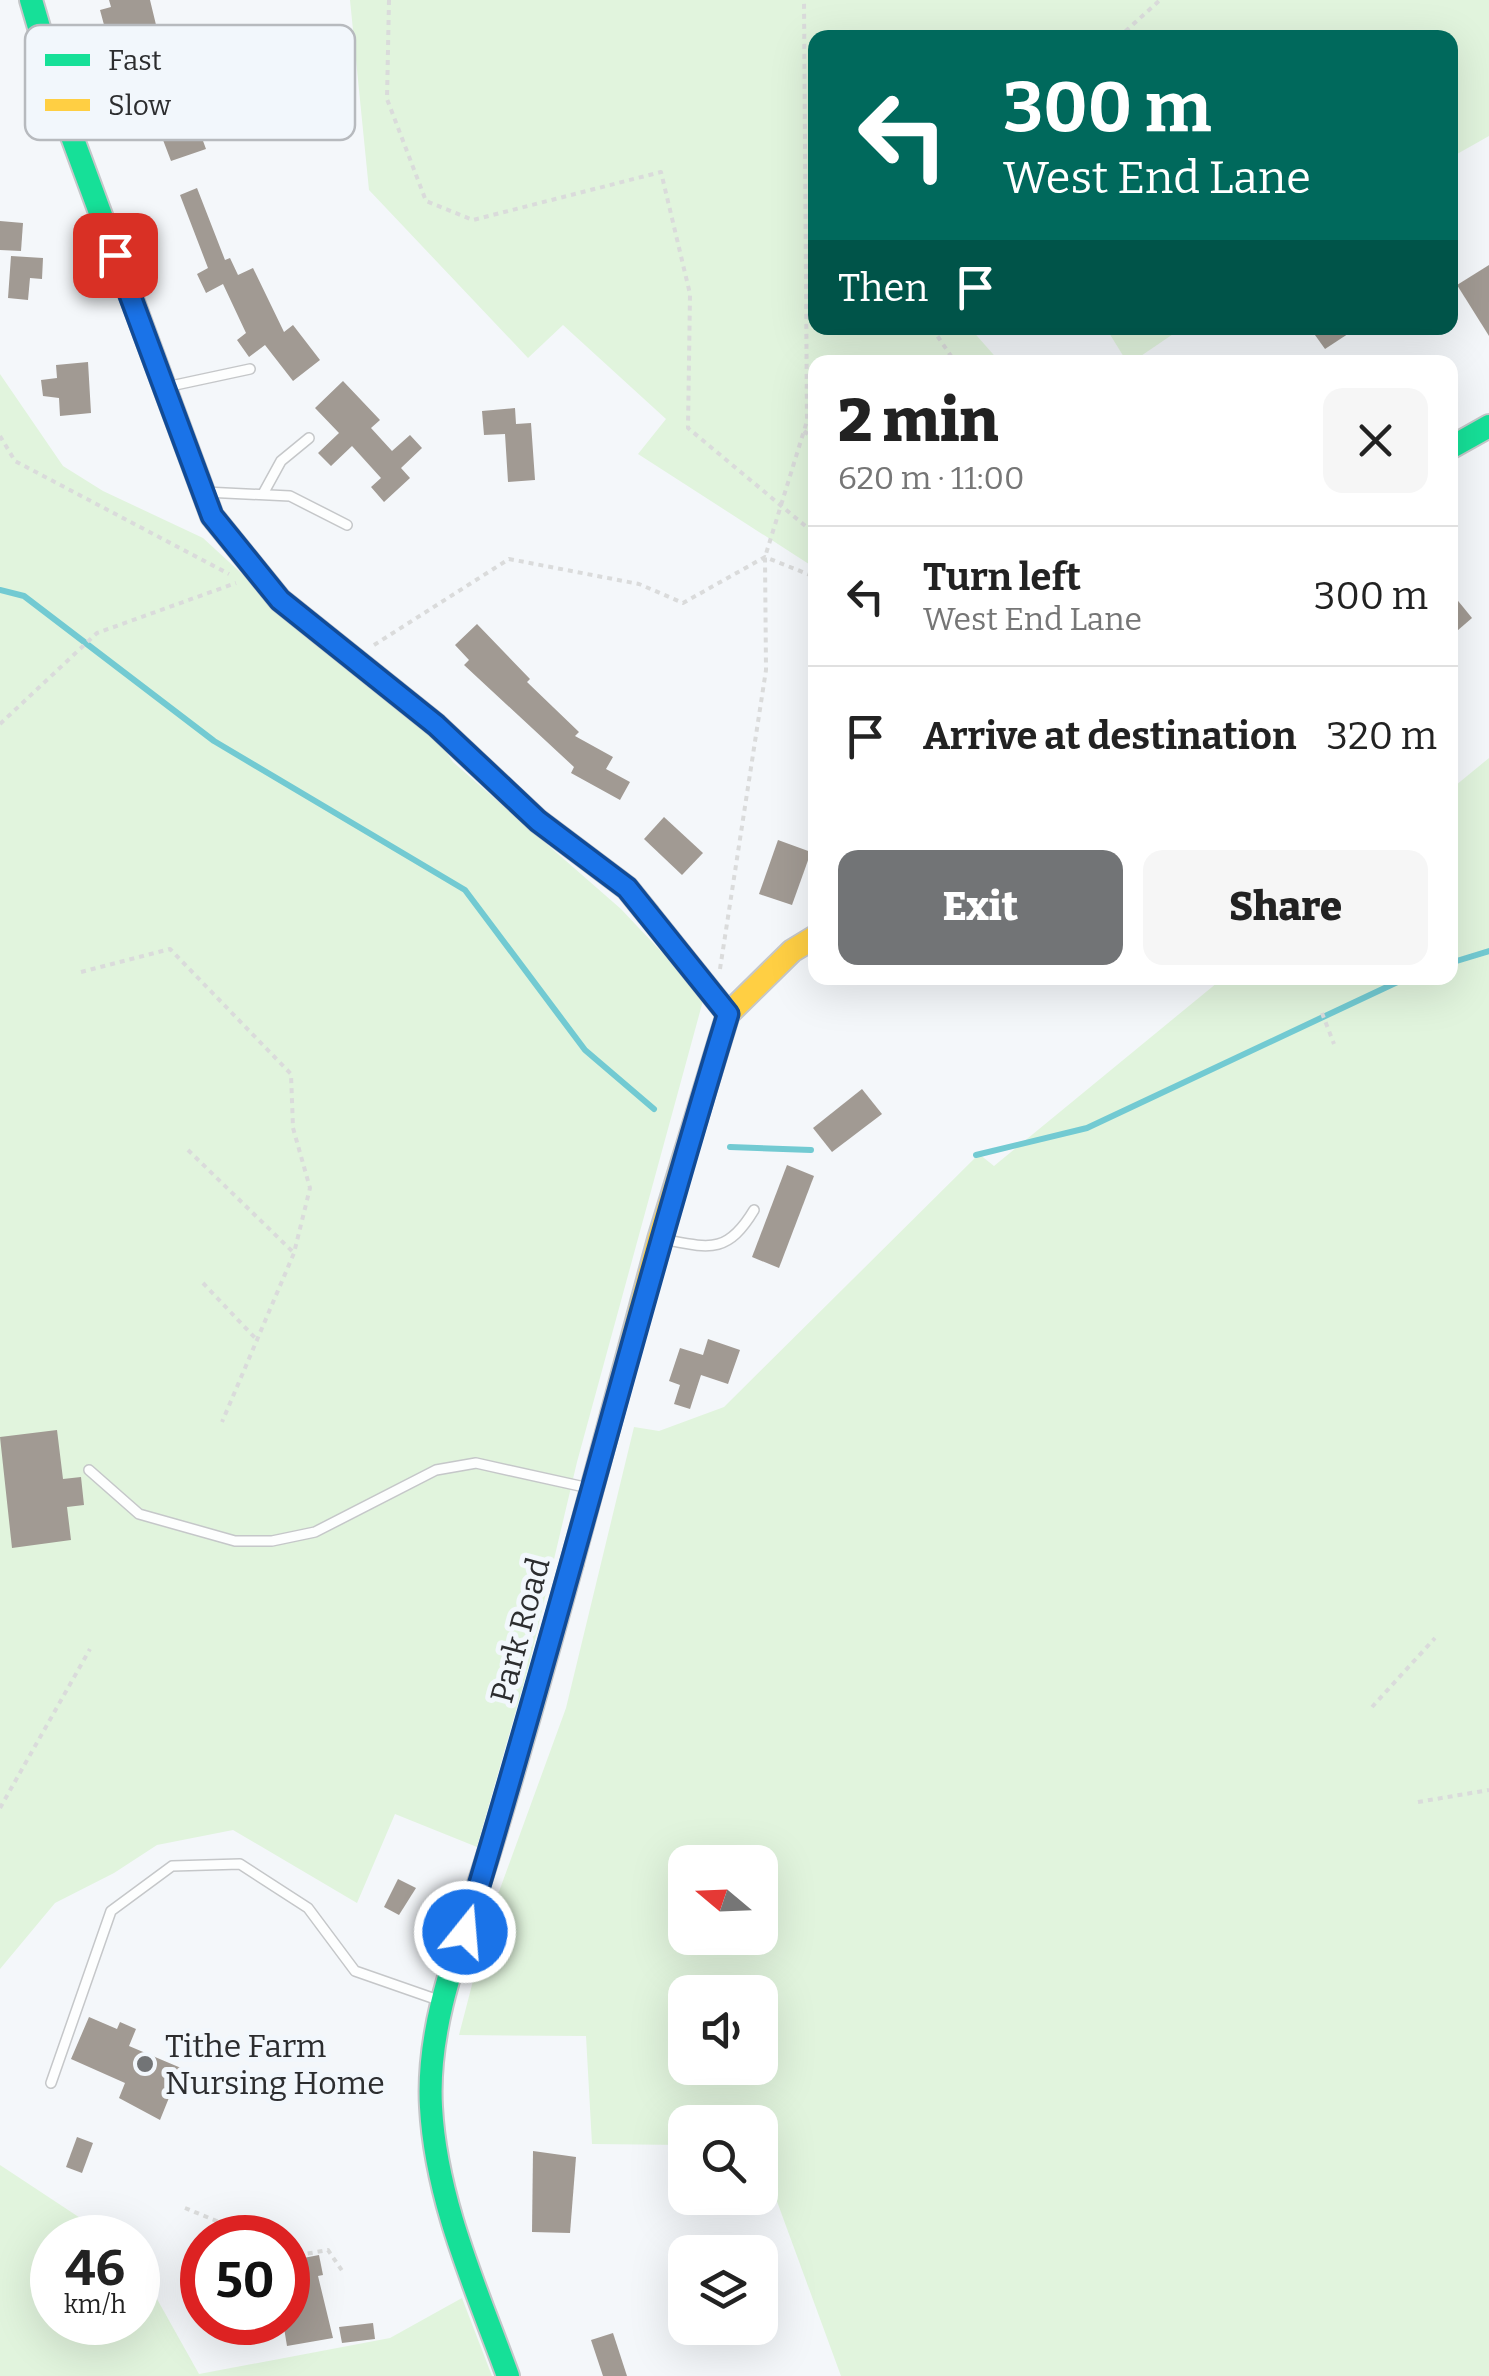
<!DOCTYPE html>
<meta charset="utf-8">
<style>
:root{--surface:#fff;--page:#f6f6f6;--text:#222;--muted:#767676;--line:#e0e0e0;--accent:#727476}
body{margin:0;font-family:Bitter,serif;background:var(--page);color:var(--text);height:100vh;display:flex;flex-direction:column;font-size:38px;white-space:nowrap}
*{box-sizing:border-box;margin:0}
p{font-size:32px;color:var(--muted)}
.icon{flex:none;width:55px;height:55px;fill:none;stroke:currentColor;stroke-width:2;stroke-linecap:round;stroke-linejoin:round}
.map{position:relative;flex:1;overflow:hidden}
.sheet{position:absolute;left:808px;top:355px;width:650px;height:630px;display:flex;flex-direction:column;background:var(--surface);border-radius:20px;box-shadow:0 10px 40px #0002}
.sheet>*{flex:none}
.guide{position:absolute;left:808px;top:30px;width:650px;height:305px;border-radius:20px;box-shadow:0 10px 40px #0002;background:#00695c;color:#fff;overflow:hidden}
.needle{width:65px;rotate:289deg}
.controls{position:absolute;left:668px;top:1845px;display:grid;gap:20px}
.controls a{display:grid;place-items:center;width:110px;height:110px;border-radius:20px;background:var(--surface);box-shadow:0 10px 40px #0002;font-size:50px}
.speed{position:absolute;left:30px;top:2215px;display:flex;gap:20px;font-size:50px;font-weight:700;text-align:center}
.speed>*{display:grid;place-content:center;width:130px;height:130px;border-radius:50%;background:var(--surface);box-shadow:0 10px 40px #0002;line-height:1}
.speed small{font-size:25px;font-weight:400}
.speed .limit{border:15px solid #d22;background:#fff;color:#111}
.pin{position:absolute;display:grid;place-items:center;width:85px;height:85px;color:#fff;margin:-42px;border-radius:20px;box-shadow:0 5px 15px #0006}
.me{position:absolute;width:110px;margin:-55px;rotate:17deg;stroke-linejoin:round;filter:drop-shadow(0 0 8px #0008)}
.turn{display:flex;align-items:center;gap:35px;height:210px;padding:0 30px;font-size:45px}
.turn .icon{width:130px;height:130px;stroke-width:2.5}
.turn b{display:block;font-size:70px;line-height:85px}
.then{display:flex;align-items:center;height:95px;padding:0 30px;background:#0003;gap:20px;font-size:38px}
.round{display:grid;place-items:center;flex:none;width:105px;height:105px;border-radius:20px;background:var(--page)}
.overview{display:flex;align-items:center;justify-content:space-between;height:170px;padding:0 30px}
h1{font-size:60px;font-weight:800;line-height:75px}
.button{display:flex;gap:20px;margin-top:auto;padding:20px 30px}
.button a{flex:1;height:115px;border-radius:20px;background:var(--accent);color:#fff;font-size:40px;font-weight:800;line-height:115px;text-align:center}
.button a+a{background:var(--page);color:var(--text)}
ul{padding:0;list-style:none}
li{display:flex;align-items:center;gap:30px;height:140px;padding:0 30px;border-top:2px solid var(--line)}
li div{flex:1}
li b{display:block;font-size:38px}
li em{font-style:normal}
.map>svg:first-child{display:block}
.green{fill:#e1f4dd;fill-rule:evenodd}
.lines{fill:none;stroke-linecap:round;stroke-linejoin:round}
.stream{stroke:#72cad2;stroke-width:6}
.building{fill:#a19a93}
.lane-casing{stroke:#c5c7c9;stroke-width:12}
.fast-casing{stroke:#c5c7c9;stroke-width:26}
.slow-casing{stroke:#c5c7c9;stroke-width:26}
.path{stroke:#dadbdb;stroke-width:4;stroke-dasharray:5 5;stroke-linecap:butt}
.lane{stroke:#fdfefe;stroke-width:9}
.fast{stroke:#16e098;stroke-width:22}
.slow{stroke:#ffcf43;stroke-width:22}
.route-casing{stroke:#114b97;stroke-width:25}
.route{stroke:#1a73e8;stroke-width:18}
.poi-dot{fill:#727476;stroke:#f2f7fc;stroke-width:4}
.labels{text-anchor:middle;stroke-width:10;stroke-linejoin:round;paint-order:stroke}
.street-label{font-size:32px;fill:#2c2d2f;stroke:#f2f7fc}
.poi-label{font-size:32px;fill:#2c2d2f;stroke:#f2f7fc;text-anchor:start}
.key{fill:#f2f7fc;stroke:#b7babe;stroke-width:2.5}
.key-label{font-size:28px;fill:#2c2d2f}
</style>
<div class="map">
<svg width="1489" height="2376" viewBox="0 0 1489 2376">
<rect width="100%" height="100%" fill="#f4f7fa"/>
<!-- green -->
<g class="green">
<polygon points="350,0 1489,0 1489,136 1450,158 1450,38 815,38 815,328 970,328 1000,362 815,362 815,568 638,454 666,419 563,325 528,358 369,190"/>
<polygon points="1106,328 1182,328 1132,362 1127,362"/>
<polygon points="0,374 63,466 103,491 203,538 303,630 429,727 453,762 621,909 704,997 577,1462 529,1665 477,1847 395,1814 357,1903 233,1830 157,1845 114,1873 55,1903 0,1969"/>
<path d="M1489 758V2376H841L760 2155V2122H685V2145L592 2144 586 2036 459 2035 489 1919 566 1708 634 1427 659 1431 724 1407 979 1154 994 1166 1223 978H1450V790ZM685 1862H760V1938H685ZM760 1992V2068H685V1992Z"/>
<polygon points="0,2165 109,2237 52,2238 52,2322 138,2322 138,2265 199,2374 390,2338 462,2298 492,2376 0,2376"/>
</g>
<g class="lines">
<!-- stream -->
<g class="stream">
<polyline points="0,590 24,596 214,741 465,890 585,1050 654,1109"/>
<polyline points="1450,963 1489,951"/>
<polyline points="730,1147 811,1150"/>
<polyline points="976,1155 1087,1128 1406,978"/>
</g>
</g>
<!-- building -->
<g class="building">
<polygon points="109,0 150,0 165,62 173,59 206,149 171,161 128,48 119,50 115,34 107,36 100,10 111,7"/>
<polygon points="197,188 225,260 230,258 238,275 253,268 284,332 293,325 320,360 293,381 265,345 249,357 237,340 246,333 223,284 206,293 197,274 208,268 180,195"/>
<polygon points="0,221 23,223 21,251 0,250"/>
<polygon points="11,256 43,258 42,279 30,278 28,300 8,298"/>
<polygon points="1489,265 1489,336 1457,285"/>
<polygon points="1310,328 1357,328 1325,349"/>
<polygon points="88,362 91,413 60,416 59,398 43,396 41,380 57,378 56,365"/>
<polygon points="343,381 380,420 371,428 392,451 410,435 422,448 401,468 410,478 384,502 371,487 381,478 352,446 331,466 318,453 339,433 315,408"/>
<polygon points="515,408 516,424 531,423 535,480 508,482 505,434 484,435 482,411"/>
<polygon points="1450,591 1472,618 1450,637"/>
<polygon points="477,624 530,679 527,682 579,732 575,736 613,757 606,769 630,782 620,800 571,773 574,767 464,665 469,660 455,645"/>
<polygon points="664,817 703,853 682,875 644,839"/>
<polygon points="778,840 811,852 792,905 759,894"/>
<polygon points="862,1089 882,1114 832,1152 813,1128"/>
<polygon points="787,1165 814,1176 779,1268 752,1257"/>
<polygon points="708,1339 740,1350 728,1384 701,1375 690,1409 674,1404 680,1385 669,1381 680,1348 703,1355"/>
<polygon points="57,1430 63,1479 81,1477 84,1505 67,1507 71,1540 12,1548 0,1437"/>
<polygon points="398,1879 416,1888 399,1915 384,1907"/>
<polygon points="89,2017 117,2029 120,2022 136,2029 129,2046 181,2068 160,2120 119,2098 125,2083 71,2059"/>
<polygon points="77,2137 93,2143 82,2173 66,2167"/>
<polygon points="533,2151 576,2157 570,2233 532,2232"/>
<polygon points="319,2255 323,2275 318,2276 333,2338 287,2346 283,2322 288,2322 288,2261"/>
<polygon points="373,2323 375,2339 342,2343 339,2327"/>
<polygon points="613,2333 627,2376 603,2376 591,2340"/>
</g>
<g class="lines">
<defs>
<g id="lane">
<polyline points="166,387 250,369"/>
<polyline points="205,492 290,496 347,525"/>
<polyline points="264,492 281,461 309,438"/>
<path d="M662 1239C709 1248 727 1255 754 1210"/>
<polyline points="89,1470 139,1514 235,1541 272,1541 315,1532 436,1470 476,1463 589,1488"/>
<polyline points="51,2083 111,1911 172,1866 240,1864 308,1908 355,1971 441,2001"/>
</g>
<g id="fast">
<polyline points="31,0 67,123 212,516 280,600 436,725 538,821 627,888 648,914"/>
<polyline points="1450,448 1489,426"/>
<path d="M508 2376C476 2288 436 2201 431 2107 426 2021 463 1936 488 1856 518 1759 545 1661 572 1563"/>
</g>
<g id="slow">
<polyline points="648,914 728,1014"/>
<polyline points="572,1563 659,1239 728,1014 792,951 815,937"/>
</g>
</defs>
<!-- lane casing -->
<use href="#lane" class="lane-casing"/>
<!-- fast casing -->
<use href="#fast" class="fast-casing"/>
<!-- slow casing -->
<use href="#slow" class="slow-casing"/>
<!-- path -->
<g class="path">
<polyline points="389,0 387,99 426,201 473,220 661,172 690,294 688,428 815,534"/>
<polyline points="1118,38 1160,0"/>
<polyline points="932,328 955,362"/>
<polyline points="804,431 815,440"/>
<polyline points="0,436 15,461 229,574"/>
<polyline points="374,645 509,559 639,584 683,603 765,557 815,577"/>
<polyline points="0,724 97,633 236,583"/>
<polyline points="720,969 766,670 765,557 807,421 804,0"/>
<polyline points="81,972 170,949 291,1074 293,1128 310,1188 294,1253 222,1422"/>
<polyline points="1322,1013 1334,1044"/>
<polyline points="188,1150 294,1253"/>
<polyline points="203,1283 257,1340"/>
<polyline points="1372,1707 1435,1638"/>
<polyline points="1418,1802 1489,1790"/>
<polyline points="0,1808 90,1649"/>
<polyline points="185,2208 258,2238"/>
<polyline points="288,2257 328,2250 343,2272"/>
</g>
<!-- lane -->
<use href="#lane" class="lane"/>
<!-- fast -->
<use href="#fast" class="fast"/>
<!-- slow -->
<use href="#slow" class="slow"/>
</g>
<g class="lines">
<defs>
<path id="route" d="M115 255 212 516 280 600 436 725 538 821 627 888 728 1014C635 1318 558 1627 465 1932"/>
</defs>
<!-- route casing -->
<use href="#route" class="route-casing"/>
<!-- route -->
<use href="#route" class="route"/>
</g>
<!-- markers -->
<circle class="poi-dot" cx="145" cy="2064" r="10"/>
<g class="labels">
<!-- street labels -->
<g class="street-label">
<text transform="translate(520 1630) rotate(-75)" y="11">Park Road</text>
</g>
<!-- poi labels -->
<g class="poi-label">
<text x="165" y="2057">Tithe Farm<tspan x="165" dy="37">Nursing Home</tspan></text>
</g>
</g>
<!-- legend -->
<rect x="25" y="25" width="330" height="115" rx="15" class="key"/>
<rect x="45" y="54" width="45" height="12" fill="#16e098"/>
<rect x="45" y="99" width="45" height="12" fill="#ffcf43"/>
<g class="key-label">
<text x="108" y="70">Fast</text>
<text x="108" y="115">Slow</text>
</g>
</svg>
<div class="controls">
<a><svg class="needle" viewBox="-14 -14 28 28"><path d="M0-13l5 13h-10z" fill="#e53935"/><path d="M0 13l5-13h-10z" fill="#767676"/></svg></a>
<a><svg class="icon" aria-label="sound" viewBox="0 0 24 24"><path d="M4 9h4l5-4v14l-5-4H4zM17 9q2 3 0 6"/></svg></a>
<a><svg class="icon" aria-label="search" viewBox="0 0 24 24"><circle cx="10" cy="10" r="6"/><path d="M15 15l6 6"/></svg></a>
<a><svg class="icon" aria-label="layers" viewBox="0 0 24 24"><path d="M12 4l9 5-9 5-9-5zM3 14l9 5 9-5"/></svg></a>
</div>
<div class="speed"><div>46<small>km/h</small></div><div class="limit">50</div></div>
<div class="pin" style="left:115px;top:255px;background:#d93025"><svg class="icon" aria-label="arrive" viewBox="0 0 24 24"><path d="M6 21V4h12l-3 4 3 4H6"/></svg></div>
<svg class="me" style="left:465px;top:1932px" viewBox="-20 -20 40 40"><circle r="17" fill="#1a73e8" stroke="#fff" stroke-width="3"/><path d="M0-11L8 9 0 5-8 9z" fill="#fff"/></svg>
<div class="guide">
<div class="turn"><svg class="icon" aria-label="left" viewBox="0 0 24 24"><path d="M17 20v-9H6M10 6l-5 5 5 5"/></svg><div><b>300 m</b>West End Lane</div></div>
<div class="then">Then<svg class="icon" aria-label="arrive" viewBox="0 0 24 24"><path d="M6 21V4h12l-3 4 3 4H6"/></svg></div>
</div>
<section class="sheet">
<div class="overview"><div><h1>2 min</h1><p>620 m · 11:00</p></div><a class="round"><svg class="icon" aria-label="close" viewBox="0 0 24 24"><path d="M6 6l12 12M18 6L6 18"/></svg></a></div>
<ul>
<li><svg class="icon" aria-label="left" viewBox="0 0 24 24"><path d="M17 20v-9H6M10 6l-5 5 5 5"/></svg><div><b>Turn left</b><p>West End Lane</p></div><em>300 m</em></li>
<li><svg class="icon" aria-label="arrive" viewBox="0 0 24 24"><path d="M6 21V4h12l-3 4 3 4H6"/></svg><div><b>Arrive at destination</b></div><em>320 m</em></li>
</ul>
<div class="button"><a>Exit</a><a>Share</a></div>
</section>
</div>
